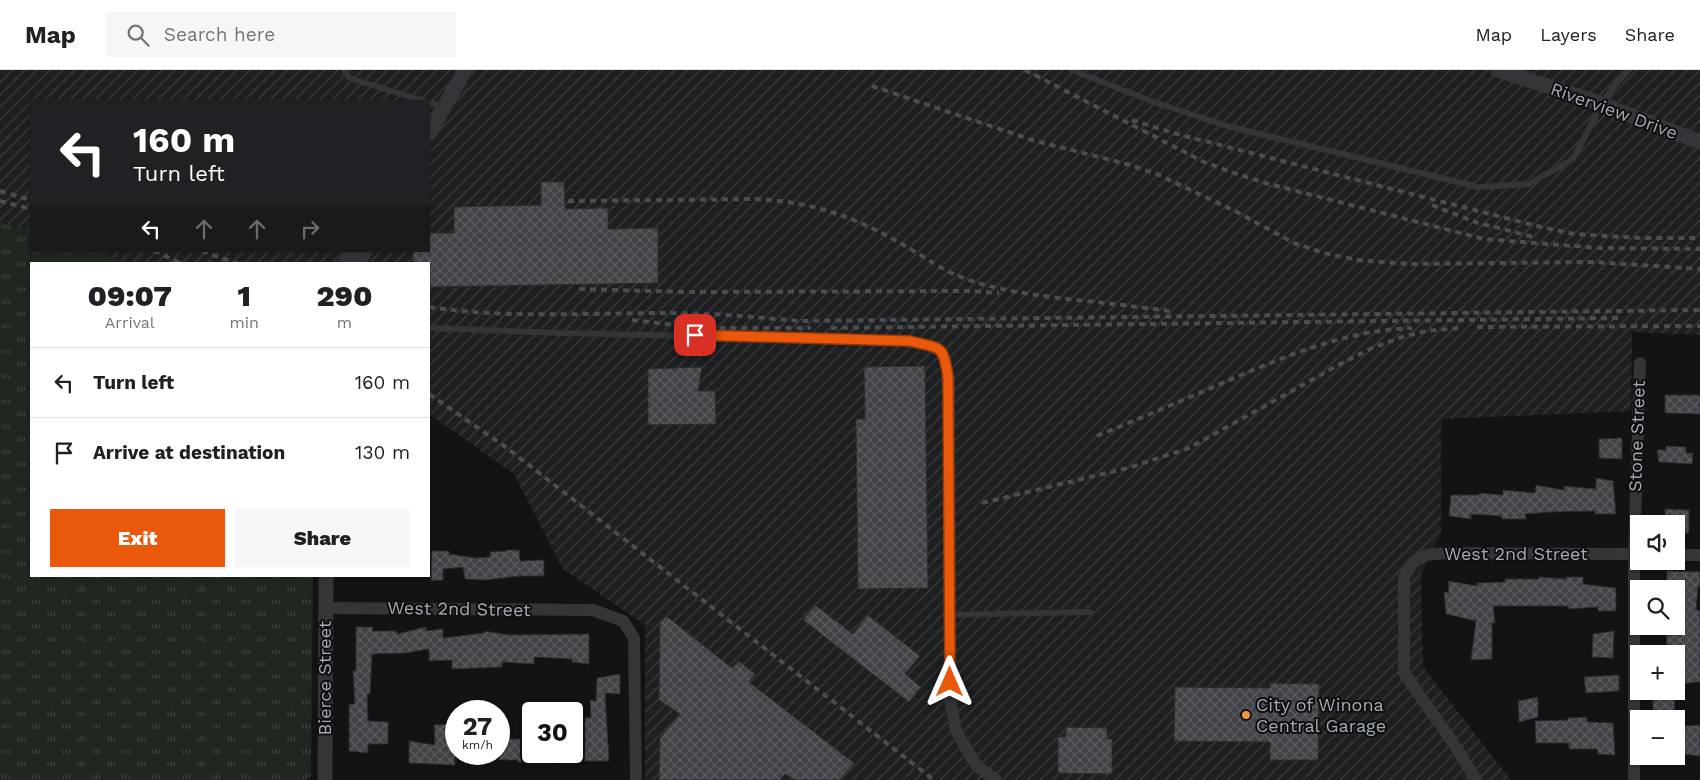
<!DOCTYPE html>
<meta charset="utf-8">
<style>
:root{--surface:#fff;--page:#f6f6f6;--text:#202124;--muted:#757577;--line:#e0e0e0;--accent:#ea580c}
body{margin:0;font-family:"Work Sans",sans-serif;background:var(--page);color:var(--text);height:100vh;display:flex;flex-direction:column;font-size:19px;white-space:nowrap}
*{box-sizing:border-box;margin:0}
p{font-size:16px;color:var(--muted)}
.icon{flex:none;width:28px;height:28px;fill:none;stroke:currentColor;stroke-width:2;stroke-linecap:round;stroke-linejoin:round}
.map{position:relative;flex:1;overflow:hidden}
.details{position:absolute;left:30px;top:192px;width:400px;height:315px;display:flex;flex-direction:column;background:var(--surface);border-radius:0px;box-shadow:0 1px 4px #0004}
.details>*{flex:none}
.hud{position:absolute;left:30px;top:30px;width:400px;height:152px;border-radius:0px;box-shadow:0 1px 4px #0004;background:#202124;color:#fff;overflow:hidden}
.buttons{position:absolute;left:1630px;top:445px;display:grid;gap:10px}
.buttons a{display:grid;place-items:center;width:55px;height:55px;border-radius:0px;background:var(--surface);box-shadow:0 1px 4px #0004;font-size:25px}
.speed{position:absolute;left:445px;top:630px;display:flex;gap:10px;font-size:25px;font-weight:700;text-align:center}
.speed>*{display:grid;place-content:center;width:65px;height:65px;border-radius:50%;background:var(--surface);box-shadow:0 1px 4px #0004;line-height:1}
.speed small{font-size:12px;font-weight:400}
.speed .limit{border:2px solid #111;border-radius:8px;background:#fff;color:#111}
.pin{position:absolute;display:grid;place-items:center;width:42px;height:42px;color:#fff;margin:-21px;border-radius:10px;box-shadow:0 2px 8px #0006}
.me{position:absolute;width:55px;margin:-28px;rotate:0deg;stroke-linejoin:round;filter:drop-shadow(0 0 4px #0008)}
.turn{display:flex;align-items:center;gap:18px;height:105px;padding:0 20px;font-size:22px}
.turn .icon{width:65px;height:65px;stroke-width:2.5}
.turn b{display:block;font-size:35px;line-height:42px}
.lanes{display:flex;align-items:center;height:48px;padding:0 20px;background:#0003;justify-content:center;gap:25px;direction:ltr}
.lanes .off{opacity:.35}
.eta{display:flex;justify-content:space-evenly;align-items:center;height:85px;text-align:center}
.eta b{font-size:30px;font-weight:800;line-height:35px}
.cta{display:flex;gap:10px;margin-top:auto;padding:10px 20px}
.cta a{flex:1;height:58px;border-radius:0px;background:var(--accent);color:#fff;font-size:20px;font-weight:800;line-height:58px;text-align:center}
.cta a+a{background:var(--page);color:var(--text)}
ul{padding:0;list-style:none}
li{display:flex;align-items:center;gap:15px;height:70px;padding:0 20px;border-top:1px solid var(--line)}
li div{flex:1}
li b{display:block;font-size:19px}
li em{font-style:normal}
header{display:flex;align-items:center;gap:30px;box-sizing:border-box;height:70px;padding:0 25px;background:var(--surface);border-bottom:1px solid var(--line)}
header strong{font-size:24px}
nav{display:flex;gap:28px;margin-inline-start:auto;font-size:18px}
.search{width:350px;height:45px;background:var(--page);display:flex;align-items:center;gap:12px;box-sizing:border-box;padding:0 18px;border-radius:0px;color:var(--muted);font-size:19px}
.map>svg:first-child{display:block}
.industrial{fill:url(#industrial-furrows)}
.grass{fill:url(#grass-tufts)}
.building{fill:url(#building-cross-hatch);stroke:#2c2d30}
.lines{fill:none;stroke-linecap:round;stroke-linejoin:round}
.service{stroke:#343539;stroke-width:6}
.minor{stroke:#343539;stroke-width:12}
.tertiary{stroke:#343539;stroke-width:15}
.rail{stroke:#4b4d52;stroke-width:4;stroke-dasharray:6 5;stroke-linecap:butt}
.route-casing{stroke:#983908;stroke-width:12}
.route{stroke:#ea580c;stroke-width:9}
.poi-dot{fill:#ea9935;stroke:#0d0e0f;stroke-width:2}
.labels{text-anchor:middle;stroke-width:4;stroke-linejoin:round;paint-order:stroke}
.street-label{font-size:18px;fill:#a4abb4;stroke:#0d0e0f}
.poi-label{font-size:18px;fill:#a4abb4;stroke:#0d0e0f;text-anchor:start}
</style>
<header>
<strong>Map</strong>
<div class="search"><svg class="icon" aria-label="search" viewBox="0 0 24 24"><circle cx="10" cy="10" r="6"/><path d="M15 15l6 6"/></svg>Search here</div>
<nav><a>Map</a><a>Layers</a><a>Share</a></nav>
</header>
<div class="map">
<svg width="1700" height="710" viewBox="0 0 1700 710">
<defs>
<pattern id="industrial-furrows" width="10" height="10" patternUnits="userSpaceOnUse" patternTransform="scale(1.25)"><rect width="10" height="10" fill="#1e1f21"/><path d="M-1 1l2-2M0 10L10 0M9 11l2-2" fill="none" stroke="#3c3d3f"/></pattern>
<pattern id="grass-tufts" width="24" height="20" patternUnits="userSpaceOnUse" patternTransform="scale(1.25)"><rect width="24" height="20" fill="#1f271f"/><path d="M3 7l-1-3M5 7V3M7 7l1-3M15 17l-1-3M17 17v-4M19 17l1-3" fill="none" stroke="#3d443d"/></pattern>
<pattern id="building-cross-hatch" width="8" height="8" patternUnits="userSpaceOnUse" patternTransform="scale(1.25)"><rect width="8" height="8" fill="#414347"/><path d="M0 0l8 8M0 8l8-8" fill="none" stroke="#595b5f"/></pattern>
</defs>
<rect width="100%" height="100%" fill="#121314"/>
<!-- industrial -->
<polygon class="industrial" points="0,0 1700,0 1700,265 1632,262 1631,341 1441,349 1441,463 1421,504 1423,597 1511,710 645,710 645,555 563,499 514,404 429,344 429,194 132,194 92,181 429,181 429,31 31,31 31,162 0,152"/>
<!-- grass -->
<polygon class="grass" points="0,152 31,162 31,181 92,181 132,194 31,194 31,506 313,506 311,706 306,710 0,710"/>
<!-- building -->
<g class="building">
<polygon points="541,112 564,112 565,139 608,138 608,159 658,158 658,213 429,217 429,194 413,194 413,181 429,181 429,163 454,163 454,137 541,135"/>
<polygon points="925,296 928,518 858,519 856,349 865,349 864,297"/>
<polygon points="702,297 698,321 715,321 716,354 648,355 648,299"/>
<polygon points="1665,325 1700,325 1700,344 1665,343"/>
<polygon points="1622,368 1622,389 1599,388 1599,369"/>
<polygon points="1666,376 1686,377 1686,383 1693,383 1692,394 1659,392 1657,380 1666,380"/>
<polygon points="1596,408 1613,411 1616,444 1595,444 1595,441 1550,442 1525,444 1526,449 1502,449 1502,446 1471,444 1471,449 1449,446 1451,425 1479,425 1479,423 1503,425 1503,420 1535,423 1536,415 1564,420 1564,416 1596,419"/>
<polygon points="1665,439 1689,440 1689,463 1676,463 1676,454 1665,454"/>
<polygon points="506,480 519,480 520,491 544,490 544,506 520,506 485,510 465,509 463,497 443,499 443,510 431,511 432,481 449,481 449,484 476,488 490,487 490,482 506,481"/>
<polygon points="1667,501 1700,502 1700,516 1698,516 1696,540 1699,540 1700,547 1700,612 1676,614 1676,578 1667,578 1666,557 1676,558 1676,552 1684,551 1684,540 1676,540 1676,519 1667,519"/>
<polygon points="1539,507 1566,509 1566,507 1583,507 1583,514 1616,518 1616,541 1598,541 1598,537 1568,539 1568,536 1493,536 1495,553 1492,553 1492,589 1471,590 1476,551 1446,544 1444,522 1449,523 1448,511 1477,516 1477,513 1505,512 1505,509 1539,509"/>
<polygon points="815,535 853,564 868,545 920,586 905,604 921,617 909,632 803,550"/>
<polygon points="666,546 732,598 739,591 755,604 749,612 854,693 840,710 795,710 785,704 780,710 659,710 660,668 680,644 659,630 660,552"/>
<polygon points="356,557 373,557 372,561 397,561 397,564 426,557 426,561 443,559 443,568 484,563 484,561 509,565 589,564 589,594 572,592 572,589 534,587 534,594 502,592 502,597 452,599 452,590 429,591 429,579 405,583 372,584 370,624 367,624 368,651 388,652 388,674 368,674 368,683 349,681 349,634 355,634 353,601 356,601"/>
<polygon points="1614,561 1613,588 1592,587 1593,564"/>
<polygon points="620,604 620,624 605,623 609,691 574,691 574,646 591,648 590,630 596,631 597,608"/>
<polygon points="1619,605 1619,621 1586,623 1584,607"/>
<polygon points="1270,613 1319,614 1318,690 1270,690 1270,672 1174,671 1175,617 1270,618"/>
<polygon points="1675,621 1674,643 1653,643 1653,623"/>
<polygon points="1538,627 1538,647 1519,652 1518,631"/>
<polygon points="1587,647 1587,652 1613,653 1615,685 1598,684 1597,679 1569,679 1569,673 1536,673 1535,651 1568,650 1568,648"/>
<polygon points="454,654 455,695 409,693 409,671 435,675 434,655"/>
<polygon points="1700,655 1700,686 1683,684 1685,656"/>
<polygon points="1066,657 1107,658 1107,669 1112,669 1112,704 1058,703 1058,667 1066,667"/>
<polygon points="499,669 531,669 530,684 555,684 554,695 518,692 518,690 499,690"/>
</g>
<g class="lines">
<!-- service -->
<g class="service">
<polyline points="344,0 349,8 424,31"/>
<polyline points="1072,0 1151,31 1227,56 1478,117 1529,114 1573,89 1602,34 1615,15 1629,0"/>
<polyline points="429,33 443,37"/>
<path d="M429 258 562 263 910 271C941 279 943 273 949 307"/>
<polyline points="950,545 1090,542"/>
</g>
<!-- minor -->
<g class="minor">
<polyline points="949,307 950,628 956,661 976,695 996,710"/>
<polyline points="1676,485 1700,485"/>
<polyline points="325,538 593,540 623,551 634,568 636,710"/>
<polyline points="1476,710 1454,674 1404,603 1404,507 1413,492 1427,485 1445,483 1639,484"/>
<polyline points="1634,710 1634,484 1640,293"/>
</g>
<!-- tertiary -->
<g class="tertiary">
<polyline points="1498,0 1596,32 1700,72"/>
<polyline points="429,64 465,0"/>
<polyline points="345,194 352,181"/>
<polyline points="358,194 365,181"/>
<polyline points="325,710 326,506"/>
</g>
<!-- rail -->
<g class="rail">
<polyline points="1025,0 1202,91 1231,102 1265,113 1484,169 1599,178 1700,179"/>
<polyline points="872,16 1032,70 1130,95 1159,105 1235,141 1294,173 1324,183 1357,190 1409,194 1594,192 1700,199"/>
<polyline points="1132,50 1173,63 1537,156 1574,164 1606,166 1642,168 1700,168"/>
<polyline points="0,121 31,130"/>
<polyline points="0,131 31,139"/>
<path d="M568 131 753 129C811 131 856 147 907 177 923 186 939 198 956 205 994 221 1036 225 1075 230 1107 233 1138 237 1170 241"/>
<polyline points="1432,135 1475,152 1537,168"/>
<polyline points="154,181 183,194"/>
<polyline points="202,181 238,194"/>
<polyline points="579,219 687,222 971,221 999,223"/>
<path d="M429 237C521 251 615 240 707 244 739 245 771 249 803 251L1700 240"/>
<polyline points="632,250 701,258 811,258"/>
<polyline points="1477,257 1700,256"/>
<polyline points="831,258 1619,248"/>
<polyline points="429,324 507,378 934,710"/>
<path d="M1097 366C1140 348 1184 330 1227 311 1286 286 1347 260 1412 258"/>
<polyline points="982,433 1128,398 1189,378 1344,292 1372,278 1402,267 1426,261 1460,258"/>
</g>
</g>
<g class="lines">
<defs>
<path id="route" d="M695 265 910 271C941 279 943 273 948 307L950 612"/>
</defs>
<!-- route casing -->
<use href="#route" class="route-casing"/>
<!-- route -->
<use href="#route" class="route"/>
</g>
<!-- markers -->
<circle class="poi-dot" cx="1246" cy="645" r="5"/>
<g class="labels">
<!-- street labels -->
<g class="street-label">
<text transform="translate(1614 41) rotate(20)" y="6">Riverview Drive</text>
<text transform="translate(1637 366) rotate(-88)" y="6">Stone Street</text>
<text x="1516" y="490">West 2nd Street</text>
<text transform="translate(459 539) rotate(1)" y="6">West 2nd Street</text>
<text transform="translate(325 608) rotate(-90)" y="6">Bierce Street</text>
</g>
<!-- poi labels -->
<g class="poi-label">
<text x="1256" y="641">City of Winona<tspan x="1256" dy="21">Central Garage</tspan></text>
</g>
</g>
</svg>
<div class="buttons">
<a><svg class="icon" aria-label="sound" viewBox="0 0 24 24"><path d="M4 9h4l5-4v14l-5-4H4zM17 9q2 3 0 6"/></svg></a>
<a><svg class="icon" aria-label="search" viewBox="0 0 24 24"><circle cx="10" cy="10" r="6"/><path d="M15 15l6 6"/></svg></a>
<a>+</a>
<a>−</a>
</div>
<div class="speed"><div>27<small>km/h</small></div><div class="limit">30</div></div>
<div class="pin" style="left:695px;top:265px;background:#d93025"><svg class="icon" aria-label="arrive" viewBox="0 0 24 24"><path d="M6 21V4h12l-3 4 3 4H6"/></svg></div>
<svg class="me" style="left:950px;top:612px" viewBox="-20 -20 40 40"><path d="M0-17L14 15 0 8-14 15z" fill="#ea580c" stroke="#fff" stroke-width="4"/></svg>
<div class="hud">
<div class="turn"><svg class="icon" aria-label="left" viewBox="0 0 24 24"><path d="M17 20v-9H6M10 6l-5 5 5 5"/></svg><div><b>160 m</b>Turn left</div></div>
<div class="lanes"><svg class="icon" aria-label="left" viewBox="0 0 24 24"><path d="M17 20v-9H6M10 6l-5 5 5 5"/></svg><svg class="icon off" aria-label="ahead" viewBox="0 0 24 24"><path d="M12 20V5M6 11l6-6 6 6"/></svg><svg class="icon off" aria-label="ahead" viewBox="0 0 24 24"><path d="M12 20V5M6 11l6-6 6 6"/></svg><svg class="icon off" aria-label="right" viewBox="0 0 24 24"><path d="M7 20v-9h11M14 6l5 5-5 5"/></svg></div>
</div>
<section class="details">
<div class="eta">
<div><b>09:07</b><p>Arrival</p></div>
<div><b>1</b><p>min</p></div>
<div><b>290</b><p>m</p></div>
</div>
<ul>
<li><svg class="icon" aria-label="left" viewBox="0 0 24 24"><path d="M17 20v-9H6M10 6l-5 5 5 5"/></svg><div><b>Turn left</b></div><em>160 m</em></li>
<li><svg class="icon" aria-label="arrive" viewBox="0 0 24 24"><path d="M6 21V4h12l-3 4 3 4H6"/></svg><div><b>Arrive at destination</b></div><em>130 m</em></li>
</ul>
<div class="cta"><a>Exit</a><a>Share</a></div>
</section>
</div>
